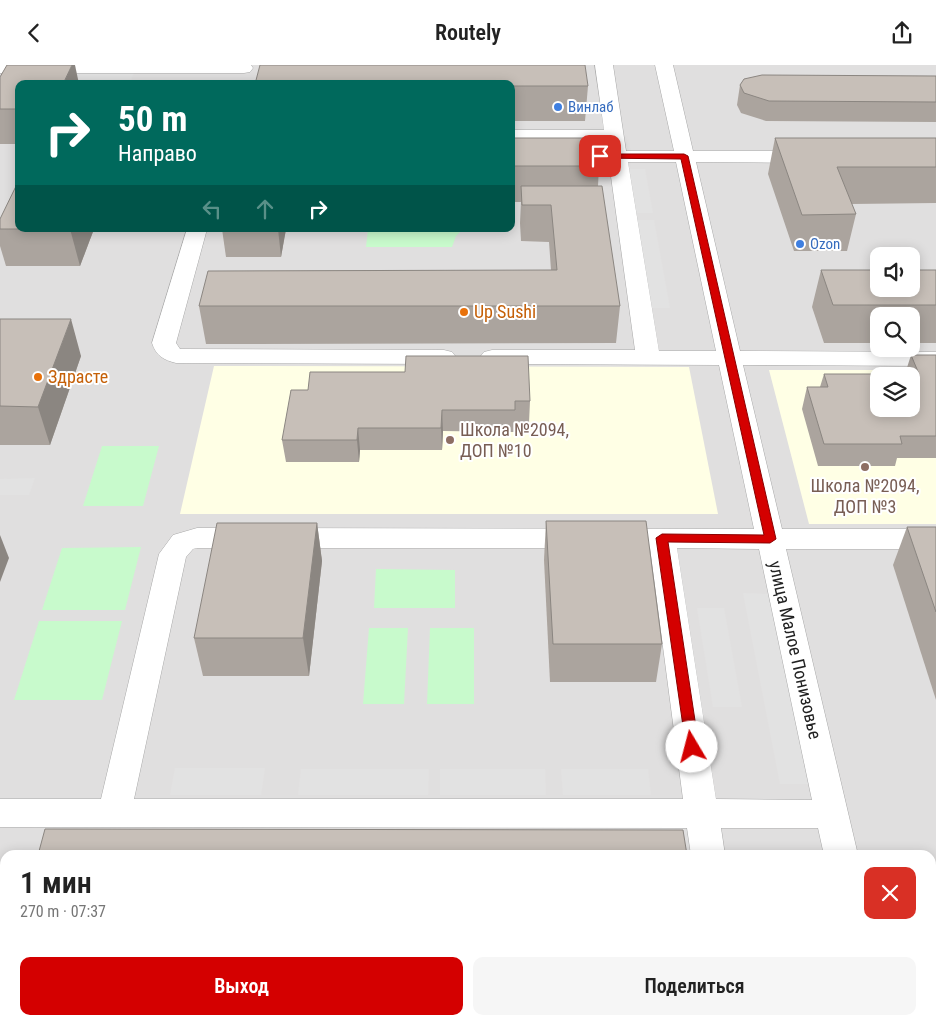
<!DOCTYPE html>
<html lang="ru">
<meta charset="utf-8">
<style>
:root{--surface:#fff;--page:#f6f6f6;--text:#222;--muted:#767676;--accent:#d40000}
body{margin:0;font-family:"Roboto Condensed",sans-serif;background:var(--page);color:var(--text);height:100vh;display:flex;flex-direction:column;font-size:19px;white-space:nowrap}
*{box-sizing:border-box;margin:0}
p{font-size:16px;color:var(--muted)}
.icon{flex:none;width:28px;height:28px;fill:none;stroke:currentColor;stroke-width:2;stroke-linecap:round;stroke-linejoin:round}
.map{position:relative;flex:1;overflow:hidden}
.sheet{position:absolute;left:0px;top:785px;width:936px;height:175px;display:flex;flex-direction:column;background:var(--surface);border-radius:15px 15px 0 0;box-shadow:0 2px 12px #0003}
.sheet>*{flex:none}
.guide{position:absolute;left:15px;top:15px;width:500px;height:152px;border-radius:10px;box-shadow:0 2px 12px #0003;background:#00695c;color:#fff;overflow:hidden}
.buttons{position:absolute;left:870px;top:182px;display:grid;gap:10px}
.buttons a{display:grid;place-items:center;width:50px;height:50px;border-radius:10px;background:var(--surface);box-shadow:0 2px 12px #0003;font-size:25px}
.pin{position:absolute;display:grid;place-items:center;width:42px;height:42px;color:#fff;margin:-21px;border-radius:10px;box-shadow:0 2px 8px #0006}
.me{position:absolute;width:55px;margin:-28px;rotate:352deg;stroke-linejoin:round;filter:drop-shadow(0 0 4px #0008)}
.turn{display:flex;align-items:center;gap:18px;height:105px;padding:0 20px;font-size:22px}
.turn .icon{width:65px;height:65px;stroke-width:2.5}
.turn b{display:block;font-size:35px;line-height:42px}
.lanes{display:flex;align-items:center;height:48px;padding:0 20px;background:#0003;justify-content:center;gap:25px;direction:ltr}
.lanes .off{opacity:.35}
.round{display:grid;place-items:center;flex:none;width:52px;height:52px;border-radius:10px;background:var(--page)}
.head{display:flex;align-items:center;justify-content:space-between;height:85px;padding:0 20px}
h1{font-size:30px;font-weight:600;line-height:38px}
.cta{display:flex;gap:10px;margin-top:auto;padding:10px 20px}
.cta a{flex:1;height:58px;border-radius:10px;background:var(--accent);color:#fff;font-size:20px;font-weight:600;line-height:58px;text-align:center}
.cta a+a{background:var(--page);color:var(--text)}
header{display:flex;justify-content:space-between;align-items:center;height:65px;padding:0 20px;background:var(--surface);font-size:22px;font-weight:600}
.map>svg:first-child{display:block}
.residential{fill:#e0dfdf;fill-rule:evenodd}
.education{fill:#ffffe5;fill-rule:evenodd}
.park{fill:#c8facc}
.parking{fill:#e2e2e2}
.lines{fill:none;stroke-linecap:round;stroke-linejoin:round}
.minor-casing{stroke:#a9a9a9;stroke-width:1}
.minor{fill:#fff;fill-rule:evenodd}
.wall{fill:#aba49e}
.shaded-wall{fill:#8b8681}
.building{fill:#c7bfb8;stroke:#8b8681;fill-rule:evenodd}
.route{fill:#d40000;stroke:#8a0000}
.shop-dot{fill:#3f7fe0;stroke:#fff;stroke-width:2}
.food-dot{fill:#e8710a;stroke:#fff;stroke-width:2}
.education-dot{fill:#8d6e63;stroke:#fff;stroke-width:2}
.labels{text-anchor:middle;stroke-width:4;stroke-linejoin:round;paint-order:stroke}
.far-shop-label{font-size:15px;fill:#366cbe;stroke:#fff;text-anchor:start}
.food-label{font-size:18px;fill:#c56008;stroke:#fff;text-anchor:start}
.education-label{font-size:18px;fill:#785e54;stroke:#fff;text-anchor:start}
.street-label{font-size:18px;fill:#222;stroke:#fff}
</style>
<header><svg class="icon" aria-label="back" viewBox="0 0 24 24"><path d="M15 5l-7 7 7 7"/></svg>Routely<svg class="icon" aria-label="share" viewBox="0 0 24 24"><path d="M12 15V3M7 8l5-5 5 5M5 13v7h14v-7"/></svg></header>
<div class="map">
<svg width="936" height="960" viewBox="0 0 936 960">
<rect width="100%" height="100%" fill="#f2efe9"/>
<!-- residential -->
<path class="residential" d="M0 0H936V960H0ZM19 19H511V164H19ZM879 191H911V224H879ZM879 251H911V284H879ZM879 311H911V344H879ZM5 790H931V955H5Z"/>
<!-- education -->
<g class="education">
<polygon points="214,301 689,302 718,449 180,449"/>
<path d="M769 305H936V459H809ZM879 311H911V344H879Z"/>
</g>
<!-- park -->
<g class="park">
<polygon points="368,164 463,164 456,171 452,182 366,182"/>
<polygon points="102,381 159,381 143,441 83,441"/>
<polygon points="141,482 125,545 42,545 62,483"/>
<polygon points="376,504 455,505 455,543 374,543"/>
<polygon points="39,556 122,556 102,635 14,635"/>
<polygon points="369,563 408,563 404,639 363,639"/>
<polygon points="430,563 474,563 474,639 427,639"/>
</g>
<!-- parking -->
<g class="parking">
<polygon points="68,8 134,8 131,15 64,16"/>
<polygon points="627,104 645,104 653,148 634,148"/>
<polygon points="635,155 654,155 670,243 649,243"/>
<polygon points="35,413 29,430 0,430 0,414"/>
<polygon points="743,528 769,529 810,719 780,719"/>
<polygon points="697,543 724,543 742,642 713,642"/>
<polygon points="175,703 265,703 261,730 170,730"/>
<polygon points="301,704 429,704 428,730 298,730"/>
<polygon points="440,704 545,704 546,730 440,730"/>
<polygon points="561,704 648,704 651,730 563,730"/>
</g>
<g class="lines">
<defs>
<g id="minor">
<polygon points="0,0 251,0 253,3 250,7 244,8 0,8"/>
<path d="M595 0H613L626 86H674L655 0H673L693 86H810L817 88 820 92 817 96 810 98 696 97 740 286 936 287V301L743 300 782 464H936V484H786L858 790H824L818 763H721L725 790H691L687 763 0 762V734H101L159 489 173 470 197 463 754 464 719 300 492 299 484 297 480 292 484 287 492 285H635L609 97H511V85L607 86 606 77H511V65H604ZM628 97H676L716 286H659ZM197 483H650L683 734H134L186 492 193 484ZM677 483 759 484 812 735 716 734Z"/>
<path d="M187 164H207L176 278 180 284 444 285 452 287 456 292 452 297 444 299 176 298C164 295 156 291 152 278Z"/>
<polygon points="713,955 751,955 752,960 714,960"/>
<polygon points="859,955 897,955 898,960 860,960"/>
</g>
</defs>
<!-- minor casing -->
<use href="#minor" class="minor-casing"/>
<!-- minor -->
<use href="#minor" class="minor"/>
</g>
<!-- wall -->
<g class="wall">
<polygon points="936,11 936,57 766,56 741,48 737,40 740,20"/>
<polygon points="0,12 19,19 19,79 0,79"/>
<polygon points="511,19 588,21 585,56 511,56"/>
<polygon points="511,73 599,101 598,121 620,241 616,278 206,279 199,241 551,205 549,177 521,176 520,158 521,137 511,137"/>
<polygon points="775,73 936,73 936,138 851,139 856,149 847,186 794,186 768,109"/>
<polygon points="0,154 94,164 80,201 6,201 0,181"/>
<polygon points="222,164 286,164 281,192 226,192"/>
<polygon points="821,205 936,205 936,278 911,278 911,251 879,251 879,278 824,278 812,242"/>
<polygon points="0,254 81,291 50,380 0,380"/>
<polygon points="911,290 936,290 936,393 897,393 895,401 818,401 802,344 807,322 820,322 824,309 905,309"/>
<polygon points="308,325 530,336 529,358 515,358 514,367 443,366 442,385 360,385 359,397 286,397 282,375"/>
<polygon points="546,456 662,579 656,617 550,617 544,495"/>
<polygon points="317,458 322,496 309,611 203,611 194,573"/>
<polygon points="907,462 936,462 936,635 893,500"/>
<rect x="543" y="955" width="166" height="5"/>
</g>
<!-- shaded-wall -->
<g class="shaded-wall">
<polygon points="72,0 75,0 79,19 63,19"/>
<polygon points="70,164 94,164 80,201"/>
<polygon points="278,164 286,164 281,192"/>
<polygon points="71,254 81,291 50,380 38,342"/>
<polygon points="442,345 443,366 442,385 441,363"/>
<polygon points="358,363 360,385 359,397 357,375"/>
<polygon points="317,458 322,496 309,611 303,573"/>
<polygon points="0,470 9,493 0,517"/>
<polygon points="103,955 125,955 124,960 102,960"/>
</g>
<!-- building -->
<g class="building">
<polygon points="7,0 72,0 63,19 19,19 19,44 0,44 0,12"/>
<polygon points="260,0 585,0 588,21 511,21 511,19 255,19"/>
<polygon points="762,10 936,11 936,37 769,36 744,28 740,20 744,14"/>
<polygon points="511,73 596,73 599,101 511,101"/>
<polygon points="775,73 936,73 936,102 837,102 856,149 802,150"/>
<polygon points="19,115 19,164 70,164 0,164 0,154"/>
<polygon points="521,121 602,121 620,241 199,241 208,206 557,205 551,140 522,140"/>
<polygon points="821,205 879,205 879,224 911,224 911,205 936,205 936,240 833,240"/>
<polygon points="0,254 71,254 38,342 0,341"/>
<path d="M911 290H936V371H900L902 379H824L807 322H828L824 309H919ZM879 311H911V344H879Z"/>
<polygon points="406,291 528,291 530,336 515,336 515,345 442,345 441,363 358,363 357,375 282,375 291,325 308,325 310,307 405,307"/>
<polygon points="546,456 646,456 662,579 553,579"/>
<polygon points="217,458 317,458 303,573 194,573"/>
<polygon points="907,462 936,462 936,547"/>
<polygon points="45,764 683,765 687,790 38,790"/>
<polygon points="5,912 5,955 103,955 102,960 0,960 0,931"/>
<rect x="548" y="955" width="161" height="5"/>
</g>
<!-- route -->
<polygon class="route" points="600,89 684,89 688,91 776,474 770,478 668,477 699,682 692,688 686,682 656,473 662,469 764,470 681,94 597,93 597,89"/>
<!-- markers -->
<g class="shop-dot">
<circle cx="558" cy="42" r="5"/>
<circle cx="800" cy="179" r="5"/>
</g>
<g class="food-dot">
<circle cx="464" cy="247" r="5"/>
<circle cx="38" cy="312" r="5"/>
</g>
<g class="education-dot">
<circle cx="450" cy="375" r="5"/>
<circle cx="865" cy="402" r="5"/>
</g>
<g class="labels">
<!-- far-shop labels -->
<g class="far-shop-label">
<text x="568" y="47">Винлаб</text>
<text x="810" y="184">Ozon</text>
</g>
<!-- food labels -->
<g class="food-label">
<text x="474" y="253">Up Sushi</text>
<text x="48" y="318">Здрасте</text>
</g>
<!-- education labels -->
<g class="education-label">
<text x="460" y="371">Школа №2094,<tspan x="460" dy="21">ДОП №10</tspan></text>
<text x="865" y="427" text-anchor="middle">Школа №2094,<tspan x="865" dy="21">ДОП №3</tspan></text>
</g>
<!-- street labels -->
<g class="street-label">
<text transform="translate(795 585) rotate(77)" y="6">улица Малое Понизовье</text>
</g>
</g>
</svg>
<div class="buttons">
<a><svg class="icon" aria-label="sound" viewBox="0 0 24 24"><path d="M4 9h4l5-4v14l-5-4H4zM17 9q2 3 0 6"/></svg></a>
<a><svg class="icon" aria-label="search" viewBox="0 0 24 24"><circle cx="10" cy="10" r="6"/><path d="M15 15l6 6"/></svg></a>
<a><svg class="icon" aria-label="layers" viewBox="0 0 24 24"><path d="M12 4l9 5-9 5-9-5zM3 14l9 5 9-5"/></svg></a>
</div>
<div class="pin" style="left:600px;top:91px;background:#d93025"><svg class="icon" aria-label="arrive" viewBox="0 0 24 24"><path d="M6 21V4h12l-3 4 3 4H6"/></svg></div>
<svg class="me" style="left:692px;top:682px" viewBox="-20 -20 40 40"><circle r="19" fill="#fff"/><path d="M0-13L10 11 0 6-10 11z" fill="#d40000"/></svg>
<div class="guide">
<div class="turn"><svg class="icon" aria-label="right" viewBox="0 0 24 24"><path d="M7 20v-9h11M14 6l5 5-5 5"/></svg><div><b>50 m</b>Направо</div></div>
<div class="lanes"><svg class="icon off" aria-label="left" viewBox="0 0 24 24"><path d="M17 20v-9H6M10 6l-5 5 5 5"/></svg><svg class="icon off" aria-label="ahead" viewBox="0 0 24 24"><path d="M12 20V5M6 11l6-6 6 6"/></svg><svg class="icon" aria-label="right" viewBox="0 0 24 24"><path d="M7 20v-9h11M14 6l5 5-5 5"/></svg></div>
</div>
<section class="sheet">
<div class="head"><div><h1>1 мин</h1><p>270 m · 07:37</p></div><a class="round" style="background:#d93025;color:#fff"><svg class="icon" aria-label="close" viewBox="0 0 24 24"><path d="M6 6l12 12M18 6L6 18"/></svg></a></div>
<div class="cta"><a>Выход</a><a>Поделиться</a></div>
</section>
</div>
